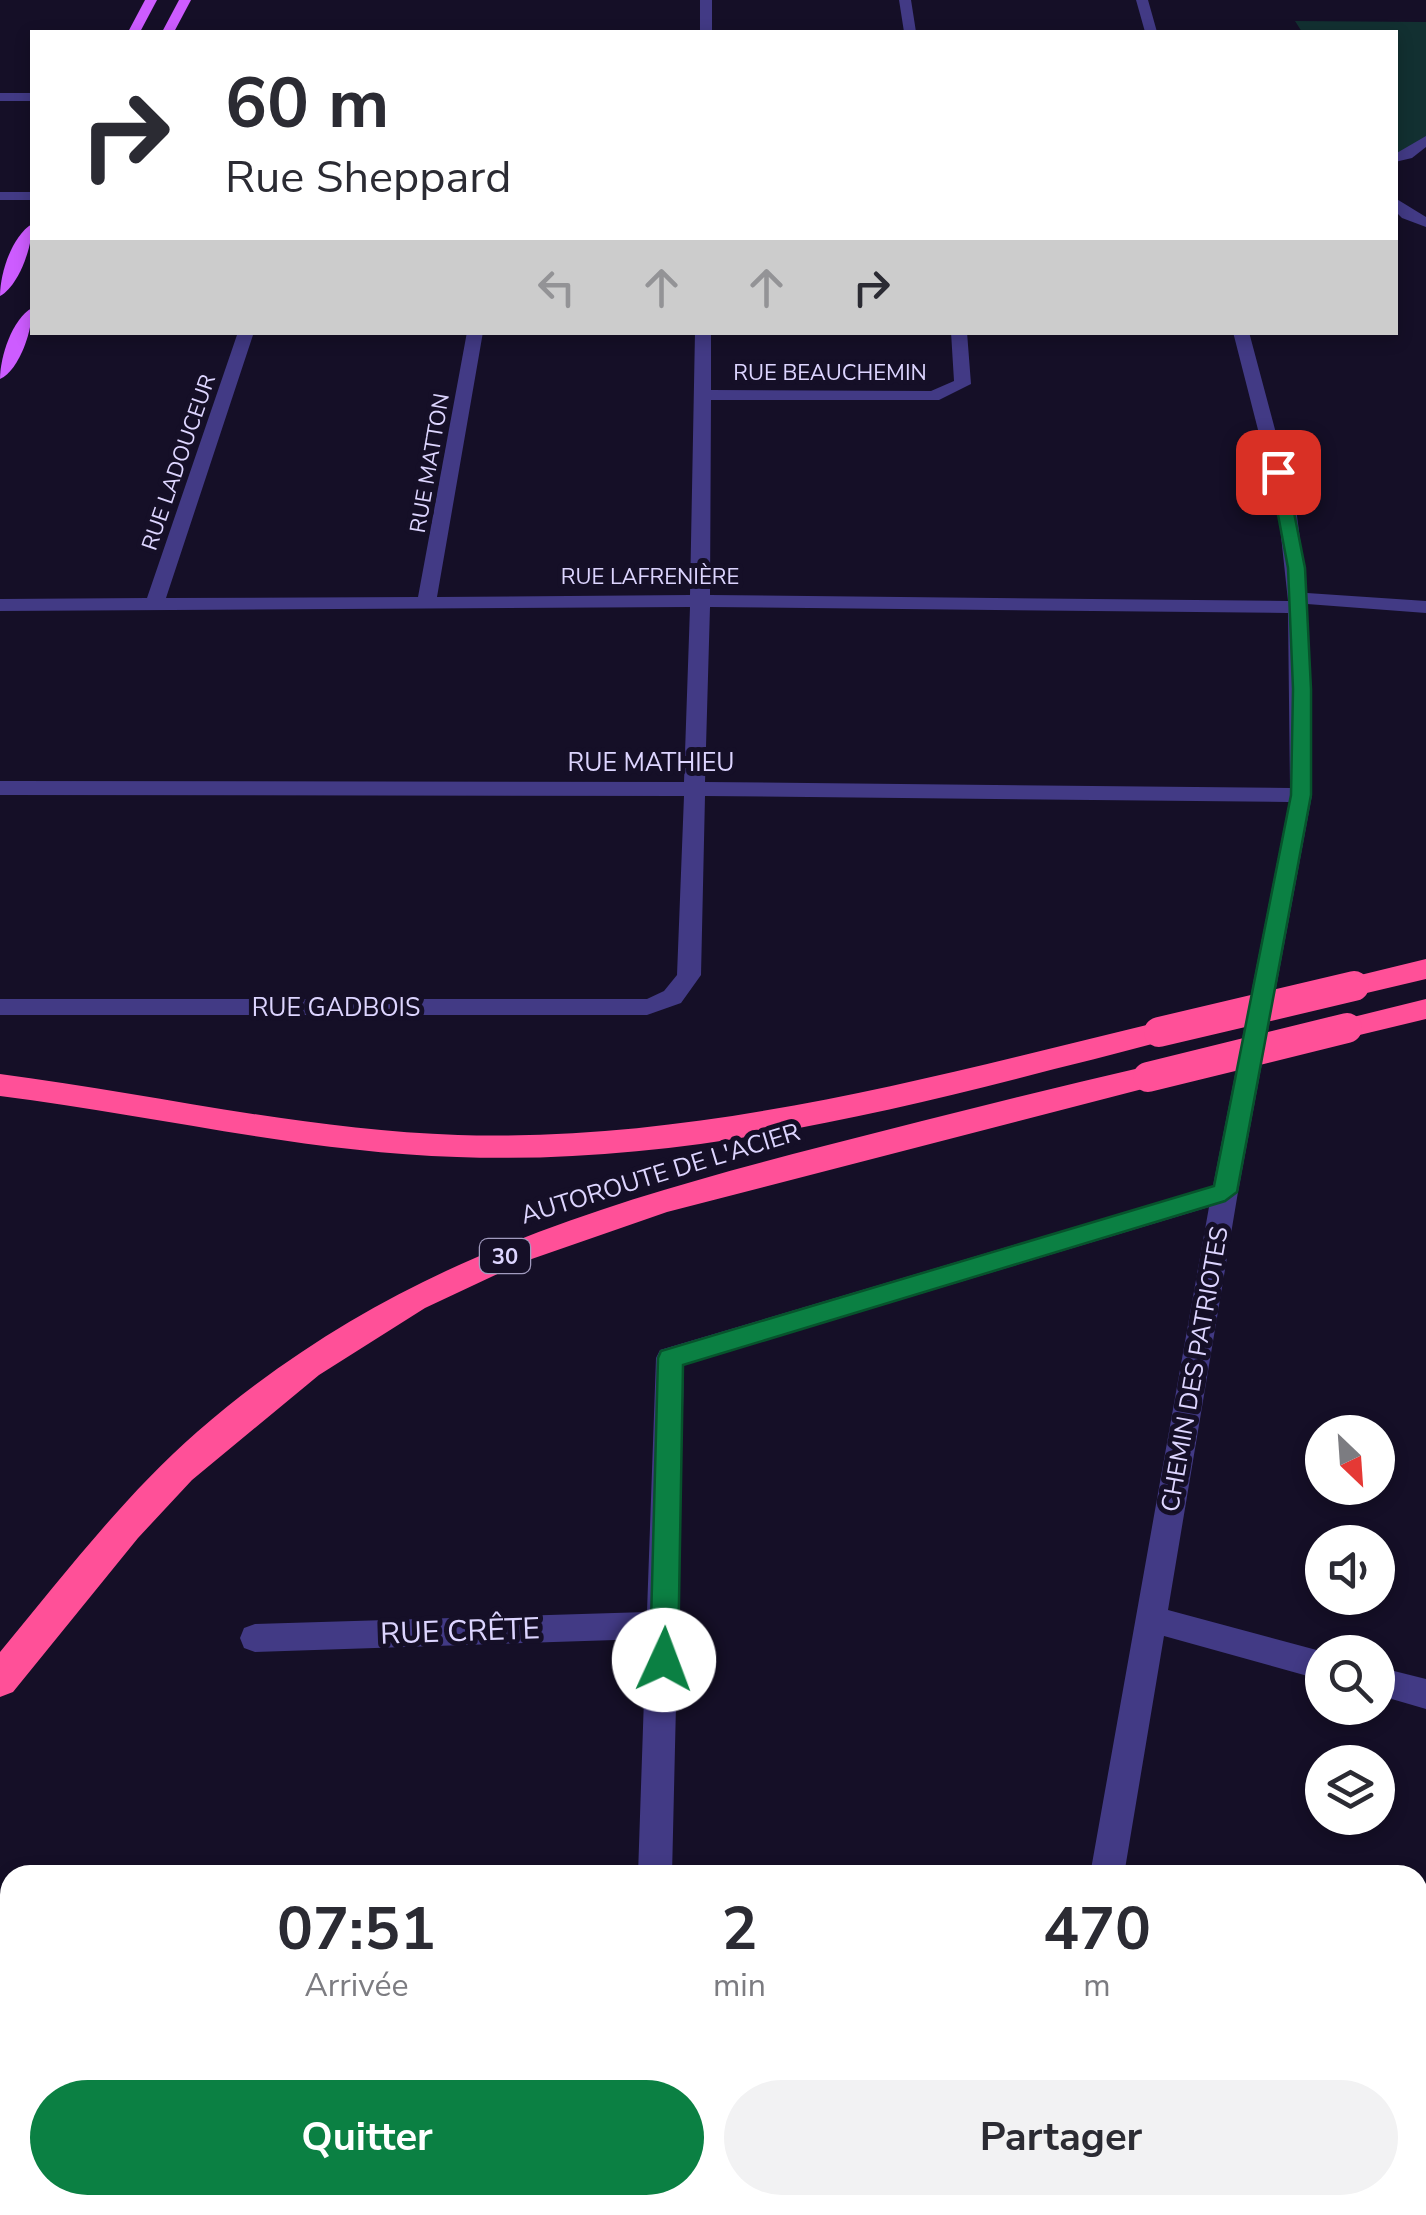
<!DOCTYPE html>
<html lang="fr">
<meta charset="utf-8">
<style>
:root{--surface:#fff;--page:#f2f2f3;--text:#2b2b33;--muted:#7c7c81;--accent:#0b8043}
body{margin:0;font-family:"Nunito Sans",sans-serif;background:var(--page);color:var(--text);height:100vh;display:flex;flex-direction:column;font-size:38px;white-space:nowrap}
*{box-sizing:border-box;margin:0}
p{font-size:32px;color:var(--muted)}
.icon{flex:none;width:55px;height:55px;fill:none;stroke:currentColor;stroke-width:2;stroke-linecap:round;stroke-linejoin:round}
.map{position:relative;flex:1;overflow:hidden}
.side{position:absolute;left:0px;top:1865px;width:1428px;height:350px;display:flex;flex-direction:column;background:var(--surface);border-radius:30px 30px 0 0;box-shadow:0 5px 15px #0003}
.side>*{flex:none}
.hud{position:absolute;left:30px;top:30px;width:1368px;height:305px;border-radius:0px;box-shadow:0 5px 15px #0003;background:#fff;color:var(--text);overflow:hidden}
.needle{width:65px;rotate:155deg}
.fabs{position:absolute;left:1305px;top:1415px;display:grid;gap:20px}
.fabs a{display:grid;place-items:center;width:90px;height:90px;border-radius:50%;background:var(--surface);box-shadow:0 5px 15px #0003;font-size:50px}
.pin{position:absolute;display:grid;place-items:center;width:85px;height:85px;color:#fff;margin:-42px;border-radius:20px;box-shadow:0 5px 15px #0006}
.me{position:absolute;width:110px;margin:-55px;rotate:2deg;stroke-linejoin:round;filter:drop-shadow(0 0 8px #0008)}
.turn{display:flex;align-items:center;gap:35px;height:210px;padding:0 30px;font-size:45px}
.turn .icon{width:130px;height:130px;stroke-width:2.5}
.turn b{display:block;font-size:70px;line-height:85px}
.lanes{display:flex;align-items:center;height:95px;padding:0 30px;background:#0003;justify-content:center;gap:50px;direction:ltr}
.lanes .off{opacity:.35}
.eta{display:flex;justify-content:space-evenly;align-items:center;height:170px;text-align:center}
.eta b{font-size:60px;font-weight:700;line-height:70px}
.action{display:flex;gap:20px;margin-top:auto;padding:20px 30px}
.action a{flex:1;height:115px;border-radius:60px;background:var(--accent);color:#fff;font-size:40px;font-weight:700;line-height:115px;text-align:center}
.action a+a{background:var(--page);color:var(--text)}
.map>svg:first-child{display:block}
.green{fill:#123031}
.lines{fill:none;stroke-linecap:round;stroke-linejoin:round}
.minor{fill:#423a85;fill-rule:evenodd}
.major{fill:#cd5cff;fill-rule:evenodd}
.highway{fill:#ff5098;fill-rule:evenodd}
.highway-bridge{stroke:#ff5098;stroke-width:30}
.route{fill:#0b8043;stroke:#07532c;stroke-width:2.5}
.labels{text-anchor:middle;stroke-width:10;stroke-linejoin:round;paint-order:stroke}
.far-street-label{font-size:22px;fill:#ddd5ff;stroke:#150f27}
.shield{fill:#150f27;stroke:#a19abe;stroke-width:2.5}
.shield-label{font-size:22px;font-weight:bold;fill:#ddd5ff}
.street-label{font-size:25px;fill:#ddd5ff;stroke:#150f27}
.near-street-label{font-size:30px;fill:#ddd5ff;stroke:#150f27}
</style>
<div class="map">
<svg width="1426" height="2215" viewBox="0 0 1426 2215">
<rect width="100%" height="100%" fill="#150f27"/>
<!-- green -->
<polygon class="green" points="1295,21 1426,22 1426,143 1395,160 1395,32 1302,32"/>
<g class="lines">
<!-- minor -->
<g class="minor">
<rect x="700" y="0" width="12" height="32"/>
<polygon points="899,0 911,0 916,32 904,32"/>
<polygon points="1136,0 1148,0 1157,32 1145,32"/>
<rect x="0" y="93" width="32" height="8"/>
<polygon points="1426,136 1426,147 1412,158 1395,162 1395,154"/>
<rect x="0" y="192" width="32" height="8"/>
<polygon points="1395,198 1426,217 1426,227 1402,218 1395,211"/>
<path d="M238 332H254L166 598 418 597 467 332H483L437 597 690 595 695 332H711V390L931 391 954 381 951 332H967L971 384 939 400H711L710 595 1288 601 1278 508 1233 332H1249L1296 508 1307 593 1426 601V613L1307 604 1312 795 1238 1192 1168 1610 1324 1652 1322 1680 1164 1636 1124 1875H1090L1209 1207 684 1365 672 1875H638L646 1639 255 1652 244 1648 240 1638 244 1628 255 1624 647 1612 656 1358 660 1350 1213 1186 1289 802 705 796 701 975 681 1003 647 1015H0V999H647L664 991 677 975 684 796 0 795V781L684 782 690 607 0 611V599L147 598ZM710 607 1288 613 1290 788 705 782Z"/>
<polygon points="1378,1667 1426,1679 1426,1709 1378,1695"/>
<rect x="1418" y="2078" width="8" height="36"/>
<polygon points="10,2083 10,2119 0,2120 0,2084"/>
<rect x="621" y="2205" width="38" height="10"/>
<polygon points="1036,2205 1074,2205 1072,2215 1034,2215"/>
</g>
<!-- major -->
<g class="major">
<polygon points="145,0 157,0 140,32 128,32"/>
<polygon points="179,0 191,0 174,32 162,32"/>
<path d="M32 224C33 245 19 286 0 296 0 273 12 236 32 224Z"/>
<path d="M32 308C33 328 20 370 0 379 0 357 12 319 32 308Z"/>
</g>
<!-- highway -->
<g class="highway">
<polygon points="1426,959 1426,979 1354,996 1344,993 1340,986 1344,979"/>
<polygon points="1426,999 1426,1019 1347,1038 1337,1035 1333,1028 1337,1021"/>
<path d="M1159 1022 1169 1025 1173 1032 1169 1039C1119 1054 1067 1065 1016 1079 832 1126 647 1164 457 1157 303 1152 152 1115 0 1096V1074C153 1094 304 1130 458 1135 699 1142 927 1078 1159 1022Z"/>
<path d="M1148 1066 1158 1069 1163 1077 1158 1085 667 1212 523 1262 425 1308 319 1375 192 1480 138 1538 13 1692 0 1697V1652C63 1576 123 1497 197 1432 386 1268 587 1207 824 1146 932 1118 1040 1091 1148 1066Z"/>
</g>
<!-- highway-bridge -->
<g class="highway-bridge">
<polyline points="1159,1032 1354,986"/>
<polyline points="1148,1077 1347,1028"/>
</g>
</g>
<!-- route -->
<polygon class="route" points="1278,467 1286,472 1305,568 1311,689 1311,795 1237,1192 1225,1201 683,1365 678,1660 674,1670 664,1673 654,1670 650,1660 658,1358 661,1351 1214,1186 1291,795 1293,689 1288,568 1270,472"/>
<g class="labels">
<!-- far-street labels -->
<g class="far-street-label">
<text x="830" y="380">RUE BEAUCHEMIN</text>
<text transform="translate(178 462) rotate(-71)" y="8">RUE LADOUCEUR</text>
<text transform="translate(429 463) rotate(-80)" y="8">RUE MATTON</text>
<text x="650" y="584">RUE LAFRENIÈRE</text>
</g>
<!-- shield labels -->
<rect class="shield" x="480" y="1239" width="50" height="34" rx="8"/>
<g class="shield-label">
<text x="505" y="1264">30</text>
</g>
<!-- street labels -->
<g class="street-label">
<text x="651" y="771">RUE MATHIEU</text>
<text x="336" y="1016">RUE GADBOIS</text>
<text transform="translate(660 1173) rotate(-17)" y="9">AUTOROUTE DE L'ACIER</text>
<text transform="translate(1194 1369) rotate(-80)" y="9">CHEMIN DES PATRIOTES</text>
</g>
<!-- near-street labels -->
<g class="near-street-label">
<text transform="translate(460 1631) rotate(-2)" y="10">RUE CRÊTE</text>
</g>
</g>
</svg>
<div class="fabs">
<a><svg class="needle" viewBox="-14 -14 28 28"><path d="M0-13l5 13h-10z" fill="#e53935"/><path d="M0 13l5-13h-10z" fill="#7c7c81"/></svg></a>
<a><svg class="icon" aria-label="sound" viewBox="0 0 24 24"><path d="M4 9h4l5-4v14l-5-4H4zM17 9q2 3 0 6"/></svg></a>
<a><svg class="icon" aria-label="search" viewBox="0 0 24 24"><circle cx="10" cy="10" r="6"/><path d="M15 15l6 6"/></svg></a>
<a><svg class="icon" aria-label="layers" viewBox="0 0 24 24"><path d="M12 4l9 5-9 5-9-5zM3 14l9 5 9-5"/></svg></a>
</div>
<div class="pin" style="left:1278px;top:472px;background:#d93025"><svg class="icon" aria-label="arrive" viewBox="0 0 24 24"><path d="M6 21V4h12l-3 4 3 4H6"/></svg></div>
<svg class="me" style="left:664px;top:1660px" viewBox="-20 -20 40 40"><circle r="19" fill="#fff"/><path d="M0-13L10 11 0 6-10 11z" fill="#0b8043"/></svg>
<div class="hud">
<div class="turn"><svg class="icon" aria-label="right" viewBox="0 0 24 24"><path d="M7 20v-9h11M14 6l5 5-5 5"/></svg><div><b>60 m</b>Rue Sheppard</div></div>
<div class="lanes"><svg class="icon off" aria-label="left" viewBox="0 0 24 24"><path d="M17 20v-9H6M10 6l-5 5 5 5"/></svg><svg class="icon off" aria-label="ahead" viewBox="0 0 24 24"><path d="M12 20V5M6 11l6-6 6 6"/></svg><svg class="icon off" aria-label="ahead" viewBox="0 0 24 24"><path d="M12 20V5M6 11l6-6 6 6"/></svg><svg class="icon" aria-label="right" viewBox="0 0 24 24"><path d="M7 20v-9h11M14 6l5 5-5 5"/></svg></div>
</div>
<section class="side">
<div class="eta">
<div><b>07:51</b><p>Arrivée</p></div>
<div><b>2</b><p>min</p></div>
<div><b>470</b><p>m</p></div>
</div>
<div class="action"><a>Quitter</a><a>Partager</a></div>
</section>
</div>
